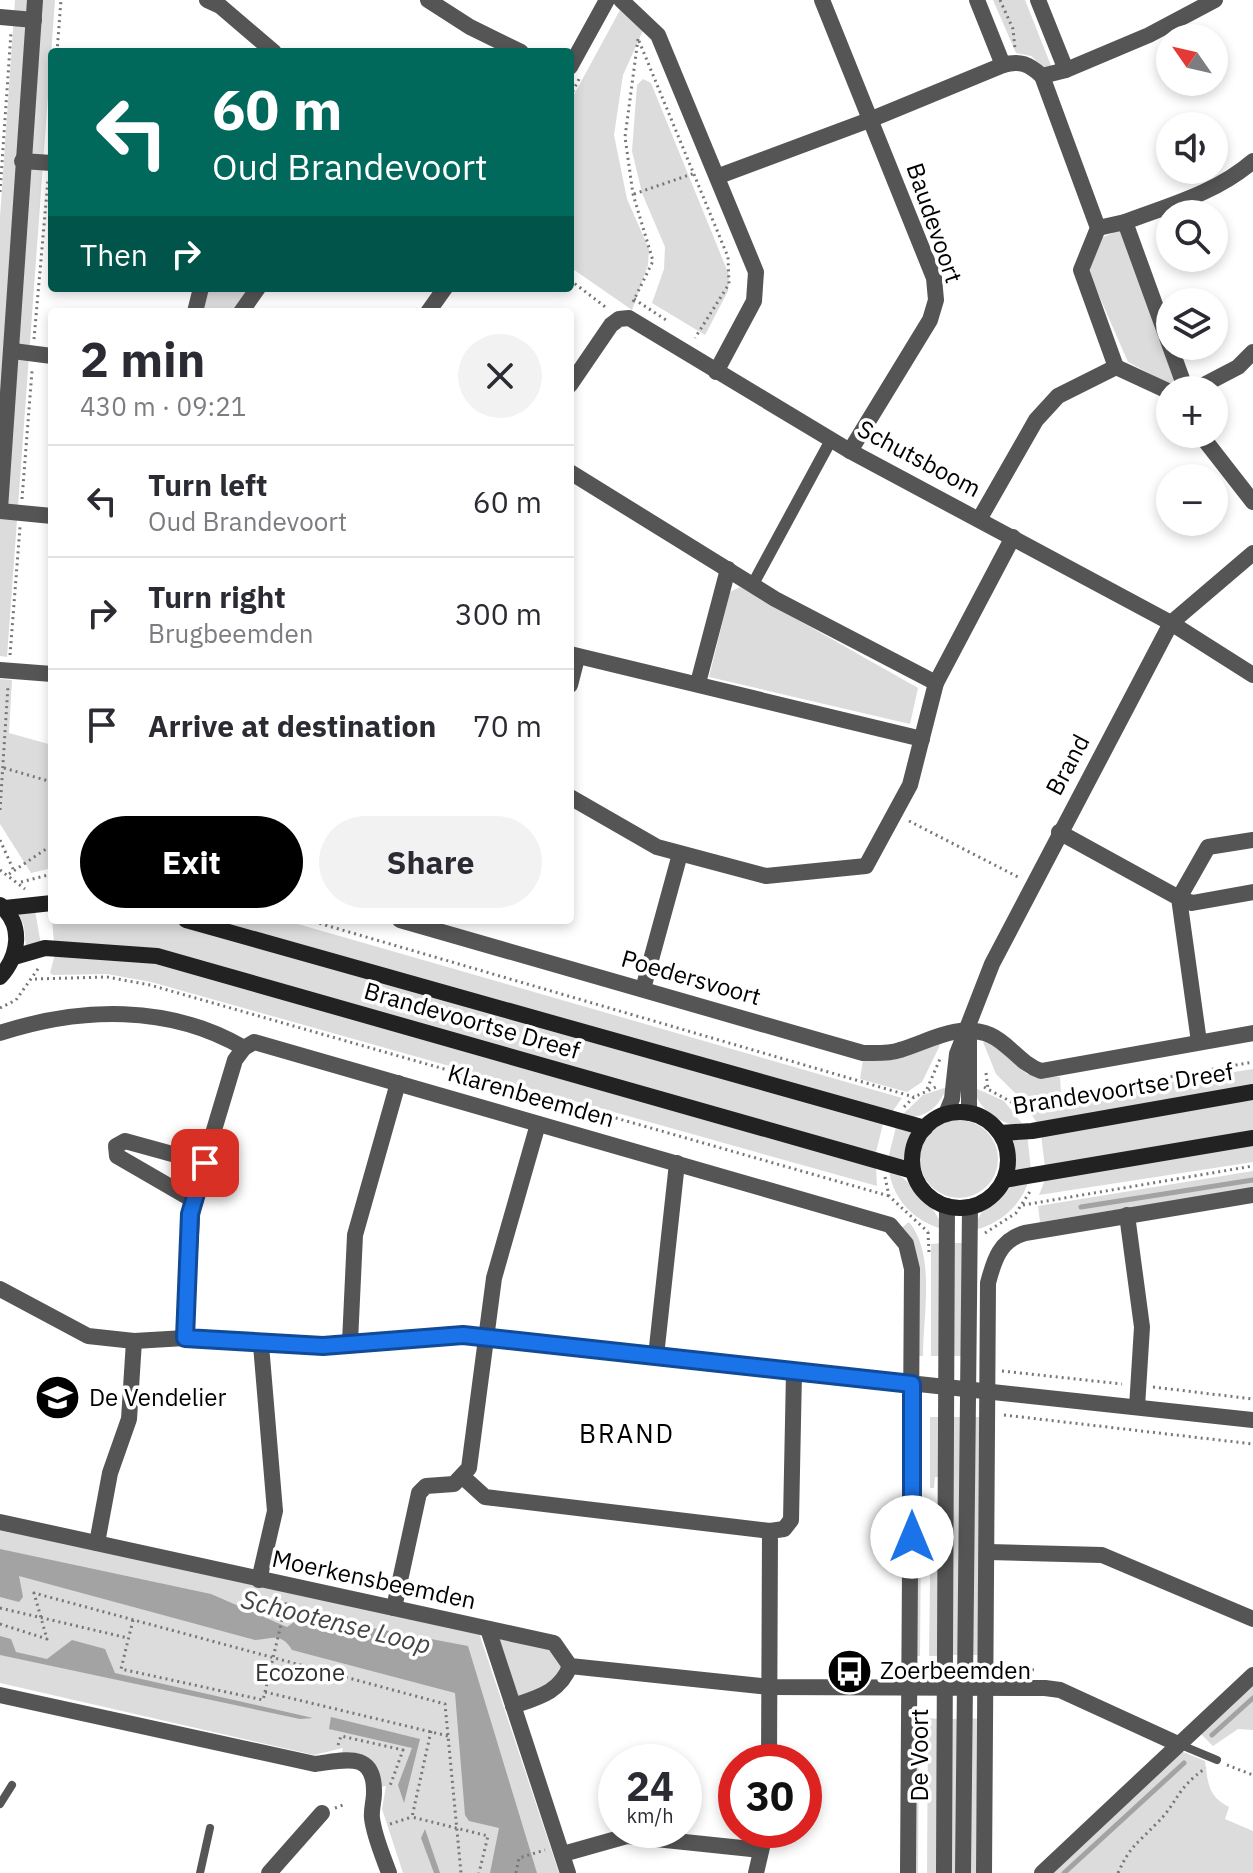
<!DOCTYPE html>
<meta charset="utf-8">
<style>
:root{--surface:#fff;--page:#f2f2f3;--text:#2b2b33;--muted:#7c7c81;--line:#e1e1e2;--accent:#000}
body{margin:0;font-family:"IBM Plex Sans",sans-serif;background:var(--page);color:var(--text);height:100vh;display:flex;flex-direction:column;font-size:30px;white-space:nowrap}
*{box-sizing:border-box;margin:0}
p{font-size:26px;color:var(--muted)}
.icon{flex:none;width:44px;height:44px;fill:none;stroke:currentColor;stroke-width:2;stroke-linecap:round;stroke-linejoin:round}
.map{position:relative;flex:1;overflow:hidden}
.side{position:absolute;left:48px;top:308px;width:526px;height:616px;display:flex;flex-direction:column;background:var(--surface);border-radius:8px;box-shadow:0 4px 12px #0003}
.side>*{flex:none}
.top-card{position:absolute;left:48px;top:48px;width:526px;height:244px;border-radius:8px;box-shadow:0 4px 12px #0003;background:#00695c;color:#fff;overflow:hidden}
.needle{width:52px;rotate:304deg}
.buttons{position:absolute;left:1156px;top:24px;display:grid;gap:16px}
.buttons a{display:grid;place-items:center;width:72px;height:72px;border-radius:50%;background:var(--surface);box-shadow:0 4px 12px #0003;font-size:40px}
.speed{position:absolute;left:598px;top:1744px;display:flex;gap:16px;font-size:40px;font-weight:700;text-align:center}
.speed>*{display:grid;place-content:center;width:104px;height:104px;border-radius:50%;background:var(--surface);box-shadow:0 4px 12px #0003;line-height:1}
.speed small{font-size:20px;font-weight:400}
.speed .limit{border:12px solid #d22;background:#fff;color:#111}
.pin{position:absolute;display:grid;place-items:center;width:68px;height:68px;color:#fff;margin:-34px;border-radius:16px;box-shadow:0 4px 12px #0006}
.me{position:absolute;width:88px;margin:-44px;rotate:0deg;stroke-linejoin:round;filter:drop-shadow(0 0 6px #0008)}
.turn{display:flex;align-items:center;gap:28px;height:168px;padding:0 32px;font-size:36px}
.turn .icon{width:104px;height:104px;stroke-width:2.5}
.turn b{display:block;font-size:56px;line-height:68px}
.then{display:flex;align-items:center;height:76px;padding:0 32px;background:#0003;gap:16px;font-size:30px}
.round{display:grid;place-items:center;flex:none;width:84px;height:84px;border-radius:42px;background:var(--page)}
.headline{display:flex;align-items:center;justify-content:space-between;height:136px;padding:0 32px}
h1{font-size:48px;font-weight:700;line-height:60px}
.primary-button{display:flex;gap:16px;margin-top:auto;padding:16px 32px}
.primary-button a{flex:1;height:92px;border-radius:48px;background:var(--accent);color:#fff;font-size:32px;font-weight:700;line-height:92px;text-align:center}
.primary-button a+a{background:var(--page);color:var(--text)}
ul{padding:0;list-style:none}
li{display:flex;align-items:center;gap:24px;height:112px;padding:0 32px;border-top:2px solid var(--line)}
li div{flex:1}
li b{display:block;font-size:30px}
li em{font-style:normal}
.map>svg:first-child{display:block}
.green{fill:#dcdcdc}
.water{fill:#a3a3a3}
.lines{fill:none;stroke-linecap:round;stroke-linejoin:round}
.stream{stroke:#a3a3a3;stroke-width:5}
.path{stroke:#777;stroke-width:3;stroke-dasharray:2 4;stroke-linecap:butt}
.service{stroke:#555;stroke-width:8}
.pedestrian{stroke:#555;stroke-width:12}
.minor{stroke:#555;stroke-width:16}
.tertiary{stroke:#555;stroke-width:16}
.secondary{stroke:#222;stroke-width:16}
.route-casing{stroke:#114b97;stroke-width:20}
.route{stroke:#1a73e8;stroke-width:14}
.labels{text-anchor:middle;stroke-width:7;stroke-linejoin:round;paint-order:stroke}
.street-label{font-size:24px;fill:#000;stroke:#fff}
.poi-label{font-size:24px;fill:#000;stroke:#fff;text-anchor:start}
.park-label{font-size:24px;fill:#333;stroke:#fff}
.neighbourhood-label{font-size:26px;letter-spacing:2px;fill:#000;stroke:#fff}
.water-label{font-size:26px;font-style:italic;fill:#444;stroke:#fff}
</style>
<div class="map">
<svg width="1253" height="1873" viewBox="0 0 1253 1873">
<rect width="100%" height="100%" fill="#fff"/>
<!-- green -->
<g class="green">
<polygon points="15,0 55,0 7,657 0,656 0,217"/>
<polygon points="993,0 1025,0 1052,68 1045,69 1031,56 1016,53"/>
<polygon points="620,10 645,26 623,75 614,135 627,199 649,249 648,265 632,310 570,267 570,102"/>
<polygon points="643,79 651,83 729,275 728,291 705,335 652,303 664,269 665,247 642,193 632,151 637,85"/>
<polygon points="1121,230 1178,384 1173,386 1128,362 1087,268 1098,239"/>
<polygon points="209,288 251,288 234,312 203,312"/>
<polygon points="740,587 918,688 910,724 709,677 730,592"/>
<polygon points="0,679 12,680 9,733 52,745 52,868 31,873 0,824"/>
<polygon points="35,910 41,945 26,947 24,926 17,911"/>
<polygon points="52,920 173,920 883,1124 875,1156 133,947 54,943"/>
<polygon points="202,920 284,920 902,1098 890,1115"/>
<polygon points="55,954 157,960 876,1166 877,1186 151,982 107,974 53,975 50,973"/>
<polygon points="983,1042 990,1042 1027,1074 1060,1077 1061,1093 1022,1100 996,1074"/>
<polygon points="941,1043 922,1082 907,1092 860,1079 863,1060"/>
<polygon points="1253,1069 1253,1089 1038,1125 1026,1105"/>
<path d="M947 1087C938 1110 923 1119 899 1118L923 1095Z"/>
<path d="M973 1087 1004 1101 1024 1126C1002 1126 978 1110 973 1087Z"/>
<polygon points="1253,1097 1253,1133 1045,1168 1041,1134"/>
<circle cx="959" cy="1159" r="39"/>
<polygon points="896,1127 911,1131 904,1164 888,1159"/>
<polygon points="1027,1133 1031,1170 1013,1173 1015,1156 1010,1136"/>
<polygon points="1253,1142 1253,1162 1039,1195 1046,1177"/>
<path d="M889 1169C904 1175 941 1212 942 1229 914 1221 892 1199 889 1169Z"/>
<polygon points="1253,1171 1253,1188 1040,1222 1038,1206"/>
<path d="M1029 1179C1022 1205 1000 1224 974 1230 979 1206 1007 1186 1029 1179Z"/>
<path d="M909 1222C936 1255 923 1315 923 1356H916L900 1229Z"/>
<polygon points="943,1243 943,1356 931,1356 931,1244"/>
<polygon points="951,1243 963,1243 962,1356 951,1356"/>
<polygon points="916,1417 922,1417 920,1656 915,1656"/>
<polygon points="930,1417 942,1417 942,1477 935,1477 934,1488 930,1488"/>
<polygon points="952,1417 962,1417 959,1655 950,1655"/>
<polygon points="970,1417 981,1417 979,1655 968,1655"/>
<polygon points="931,1508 935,1508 934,1520 942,1521 940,1656 929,1656"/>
<polygon points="0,1527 479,1633 559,1873 403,1873 382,1809 386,1786 380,1787 349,1753 342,1752 343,1748 314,1755 0,1683"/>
<polygon points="497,1637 550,1648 564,1667 548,1686 517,1698"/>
<polygon points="1253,1684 1253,1730 1238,1729 1213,1746 1200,1733"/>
<polygon points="928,1718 939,1719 938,1873 927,1873"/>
<polygon points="968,1718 978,1719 976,1873 966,1873"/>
<polygon points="914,1719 919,1719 918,1873 912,1873"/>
<polygon points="948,1719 959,1719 958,1873 947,1873"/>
<path d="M1181 1751 1205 1761C1208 1784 1208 1796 1229 1807L1225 1819 1253 1831V1873H1051Z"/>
</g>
<!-- water -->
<g class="water">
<path d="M0 1549 211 1594 287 1627 304 1615 468 1646 537 1873H490L499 1828 469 1821 465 1815 455 1693 292 1650C281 1632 272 1639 255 1640L19 1576 23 1597 19 1602 0 1597Z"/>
<polygon points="0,1636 11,1639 16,1652 47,1659 72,1640 105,1649 115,1673 313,1718 300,1719 0,1655"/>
<polygon points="331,1717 420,1739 404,1803 398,1785 412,1748 329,1729"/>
<polygon points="425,1829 440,1873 434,1873 421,1838"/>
</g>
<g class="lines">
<!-- stream -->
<g class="stream">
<polyline points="1081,1207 1253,1180"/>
<polyline points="1212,1735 1253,1698"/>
<polyline points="1064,1873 1184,1763"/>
</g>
<!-- path -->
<g class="path">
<polyline points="1000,0 1013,29 1015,49"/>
<polyline points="639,41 728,257 729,284 695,338"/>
<polyline points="57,52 61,0"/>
<polyline points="570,97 579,79"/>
<polyline points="50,148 52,124"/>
<polyline points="0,192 11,32"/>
<polyline points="634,194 695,173"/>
<polyline points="570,280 608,309"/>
<polyline points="634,299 666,320"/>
<polyline points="633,302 653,261 633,194 625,137 638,39"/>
<polyline points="34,339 48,180"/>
<polyline points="22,499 32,371"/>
<polyline points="10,655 20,527"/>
<polyline points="4,768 52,782"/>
<polyline points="0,810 8,686"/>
<polyline points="909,821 1020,878"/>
<polyline points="0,840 13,869"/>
<polyline points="0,870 25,889"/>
<polyline points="9,874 52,845"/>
<polyline points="21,882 52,874"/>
<polyline points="308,920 914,1097"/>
<polyline points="35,979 107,977 150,985 889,1196"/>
<polyline points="0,1008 16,1000 40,966"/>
<polyline points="986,1073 988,1089"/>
<polyline points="984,1087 1015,1104 1023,1115"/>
<polyline points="927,1089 940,1059"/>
<polyline points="1017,1104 1253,1062"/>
<polyline points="904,1107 914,1097 938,1086"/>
<polyline points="885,1177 889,1196 928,1232"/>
<polyline points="1023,1205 1253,1166"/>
<polyline points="928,1232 929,1253"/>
<polyline points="985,1233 1016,1213 1031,1190"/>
<polyline points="1002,1371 1122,1384"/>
<polyline points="1153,1387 1253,1399"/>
<polyline points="1004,1415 1253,1444"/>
<polyline points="244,1593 282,1615"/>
<polyline points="0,1608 128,1638"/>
<polyline points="133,1620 121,1669 263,1700 265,1692 448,1736"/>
<polyline points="0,1624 47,1639 34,1593 445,1704 461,1873"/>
<polyline points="1002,1668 1038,1670"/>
<polyline points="265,1692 287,1599"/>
<polyline points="431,1731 412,1817 488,1836 479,1873"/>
<polyline points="338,1745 341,1736 403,1750 390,1786"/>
<polyline points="1227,1765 1253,1775"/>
<polyline points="335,1808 343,1805"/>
<polyline points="390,1824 412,1817"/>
<polyline points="516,1873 519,1858 545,1850"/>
<path d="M1118 1873C1130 1846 1137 1844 1156 1824 1178 1803 1176 1788 1206 1768"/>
</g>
<!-- service -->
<g class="service">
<polyline points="1181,1745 1217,1760"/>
<polyline points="0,1804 12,1785"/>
<polyline points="200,1873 210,1828"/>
</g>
<!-- pedestrian -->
<polyline class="pedestrian" points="753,584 831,440"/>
<!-- minor -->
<g class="minor">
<polyline points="207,0 220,6 274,52"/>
<polyline points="428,0 470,27 521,52"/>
<polyline points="621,0 658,35 756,272 754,301 716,372"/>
<polyline points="822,0 934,278 936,300 930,320 850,451"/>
<polyline points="977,0 1003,65"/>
<polyline points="0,17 34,20"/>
<polyline points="570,67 607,0"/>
<polyline points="1066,70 1149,35 1215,0"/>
<polyline points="1042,76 1098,228 1081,270 1116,367"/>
<polyline points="22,161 52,163"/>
<path d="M719 176 872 119 1003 65C1020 60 1029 64 1042 76L1066 70 1038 0"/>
<path d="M1125 222C1170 205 1216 193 1253 161"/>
<polyline points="1098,228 1125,222 1186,390"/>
<polyline points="195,312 201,288"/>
<polyline points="241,312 258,288"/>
<polyline points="428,312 445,288"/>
<polyline points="13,351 52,356"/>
<polyline points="570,385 611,325 619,319 629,318 850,451 1171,623 1253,675"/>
<polyline points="1194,390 1238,367 1253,352"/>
<polyline points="1200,434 1253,502"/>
<polyline points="570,472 775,599 936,683"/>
<polyline points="0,509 35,0"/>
<polyline points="0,511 52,516"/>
<polyline points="980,518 1036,420 1058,396 1116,367 1170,392"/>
<polyline points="570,654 922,739"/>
<polyline points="0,670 52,674"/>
<polyline points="698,683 728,569"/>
<polyline points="570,685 577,658"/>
<polyline points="570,797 657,847 766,876 866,866 910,785 936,683 1013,537"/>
<polyline points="1059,832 1179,898 1199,1042"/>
<polyline points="1253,840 1208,847 1179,898 1192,903 1253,892"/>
<path d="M400 920 863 1053C876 1053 889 1054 900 1050 930 1041 959 1022 990 1035 1009 1043 1020 1064 1041 1071L1253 1033"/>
<polyline points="643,989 680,854"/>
<path d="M0 1033C80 1007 169 1004 244 1048L254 1042 890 1225 906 1244 912 1269 908 1873"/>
<polyline points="969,1035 969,1113"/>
<polyline points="946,1114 952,1099 957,1054 992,964 1171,623 1253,553"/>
<polyline points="193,1200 117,1156 116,1146 125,1141 205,1163"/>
<polyline points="1127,1215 1142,1327 1137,1407"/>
<polyline points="0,1289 88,1336 134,1341 185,1338 323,1346 463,1335 1253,1420"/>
<polyline points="185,1338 193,1200 235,1060 244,1048"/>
<polyline points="350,1342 355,1235 398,1083"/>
<polyline points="656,1356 677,1163"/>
<polyline points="463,1477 485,1497 770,1531"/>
<polyline points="0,1522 554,1643 570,1666 770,1687 1045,1688 1060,1690 1178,1744"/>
<polyline points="97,1543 110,1473 129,1419 134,1341"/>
<polyline points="988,1552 1102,1555 1253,1619"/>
<polyline points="259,1580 275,1511 261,1345"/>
<polyline points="394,1608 419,1493 426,1486 454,1484 469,1468 494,1278 538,1124"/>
<polyline points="488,1629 568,1873"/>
<path d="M0 1695 315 1764C342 1761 375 1749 374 1793 374 1801 371 1810 372 1818 374 1836 383 1856 389 1873"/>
<path d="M513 1706C539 1697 560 1692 570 1666"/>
<polyline points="769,1762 770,1531 784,1529 791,1520 794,1372"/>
<polyline points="563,1854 627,1836 761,1850"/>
<polyline points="269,1873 322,1813"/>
<polyline points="756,1873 766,1830"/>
<path d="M984 1873 988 1283C994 1260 1000 1240 1025 1233L1253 1195"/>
<polyline points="1042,1873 1253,1675"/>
</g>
<!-- tertiary -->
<g class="tertiary">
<polyline points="944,1873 947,1206"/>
<polyline points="963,1873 970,1207"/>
</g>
<!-- secondary -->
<g class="secondary">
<path d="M0 905C24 925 19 956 0 977"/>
<polyline points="5,908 52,903"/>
<polyline points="186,920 925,1128"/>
<polyline points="14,957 45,948 157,956 913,1171"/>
<circle cx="960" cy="1160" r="48"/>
<polyline points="1000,1133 1032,1131 1253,1092"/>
<polyline points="1004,1180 1253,1138"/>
</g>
</g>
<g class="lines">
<defs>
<polyline id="route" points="205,1163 190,1214 185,1338 323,1346 463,1335 912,1384 912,1537"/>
</defs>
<!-- route casing -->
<use href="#route" class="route-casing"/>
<!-- route -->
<use href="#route" class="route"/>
</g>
<!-- icons -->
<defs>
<symbol id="school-disc" viewBox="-11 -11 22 22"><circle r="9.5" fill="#000" stroke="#fff"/><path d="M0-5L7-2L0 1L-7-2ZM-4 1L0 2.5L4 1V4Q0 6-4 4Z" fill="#fff"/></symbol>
<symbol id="bus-disc" viewBox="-11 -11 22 22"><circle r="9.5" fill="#000" stroke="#fff"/><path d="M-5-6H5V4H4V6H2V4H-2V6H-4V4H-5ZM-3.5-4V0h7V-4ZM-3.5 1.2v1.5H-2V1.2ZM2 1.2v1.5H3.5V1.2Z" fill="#fff"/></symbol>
</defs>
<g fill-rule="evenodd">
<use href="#school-disc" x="32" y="1372" width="51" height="51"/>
<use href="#bus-disc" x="824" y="1646" width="51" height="51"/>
</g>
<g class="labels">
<!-- street labels -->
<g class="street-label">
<text transform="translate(934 223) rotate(71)" y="8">Baudevoort</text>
<text transform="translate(919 459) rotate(28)" y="8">Schutsboom</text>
<text transform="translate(1068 765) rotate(-62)" y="8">Brand</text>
<text transform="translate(691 978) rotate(16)" y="8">Poedersvoort</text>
<text transform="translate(472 1021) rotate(16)" y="8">Brandevoortse Dreef</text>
<text transform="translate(1123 1089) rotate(-9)" y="8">Brandevoortse Dreef</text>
<text transform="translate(531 1096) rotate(16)" y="8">Klarenbeemden</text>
<text transform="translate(374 1580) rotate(12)" y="8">Moerkensbeemden</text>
<text transform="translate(920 1755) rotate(-90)" y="8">De Voort</text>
</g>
<!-- poi labels -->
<g class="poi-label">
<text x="89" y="1406">De Vendelier</text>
<text x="880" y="1679">Zoerbeemden</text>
</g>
<!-- park labels -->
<g class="park-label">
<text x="300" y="1681">Ecozone</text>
</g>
<!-- neighbourhood labels -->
<g class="neighbourhood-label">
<text x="627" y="1443">BRAND</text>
</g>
<!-- water labels -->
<g class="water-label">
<text transform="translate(336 1622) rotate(14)" y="9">Schootense Loop</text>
</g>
</g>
</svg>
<div class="buttons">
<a><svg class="needle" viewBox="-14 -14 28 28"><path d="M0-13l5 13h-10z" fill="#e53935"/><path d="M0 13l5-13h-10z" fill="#7c7c81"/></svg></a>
<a><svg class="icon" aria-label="sound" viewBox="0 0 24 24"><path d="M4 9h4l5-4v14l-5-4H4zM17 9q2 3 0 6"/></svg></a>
<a><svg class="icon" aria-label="search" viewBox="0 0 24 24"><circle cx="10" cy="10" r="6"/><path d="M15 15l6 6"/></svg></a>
<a><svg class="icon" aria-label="layers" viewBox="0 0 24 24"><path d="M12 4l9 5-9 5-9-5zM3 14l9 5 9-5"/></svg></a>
<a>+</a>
<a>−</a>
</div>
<div class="speed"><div>24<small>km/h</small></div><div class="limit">30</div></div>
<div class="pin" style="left:205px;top:1163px;background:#d93025"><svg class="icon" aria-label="arrive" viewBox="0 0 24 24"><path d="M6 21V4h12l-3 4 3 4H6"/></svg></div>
<svg class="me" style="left:912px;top:1537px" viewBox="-20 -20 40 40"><circle r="19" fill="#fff"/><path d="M0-13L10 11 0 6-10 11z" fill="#1a73e8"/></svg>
<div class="top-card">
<div class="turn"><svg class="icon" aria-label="left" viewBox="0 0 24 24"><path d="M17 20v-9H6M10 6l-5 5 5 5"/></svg><div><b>60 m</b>Oud Brandevoort</div></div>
<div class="then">Then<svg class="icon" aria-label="right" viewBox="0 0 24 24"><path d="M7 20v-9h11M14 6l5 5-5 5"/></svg></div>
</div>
<section class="side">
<div class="headline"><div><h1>2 min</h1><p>430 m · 09:21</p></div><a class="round"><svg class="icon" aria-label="close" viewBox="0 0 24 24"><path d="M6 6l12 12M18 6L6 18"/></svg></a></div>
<ul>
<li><svg class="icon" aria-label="left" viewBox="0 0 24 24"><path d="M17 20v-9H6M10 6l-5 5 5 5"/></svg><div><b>Turn left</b><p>Oud Brandevoort</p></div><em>60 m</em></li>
<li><svg class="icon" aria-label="right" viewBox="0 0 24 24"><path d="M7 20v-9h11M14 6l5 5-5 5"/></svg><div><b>Turn right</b><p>Brugbeemden</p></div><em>300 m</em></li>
<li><svg class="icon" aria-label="arrive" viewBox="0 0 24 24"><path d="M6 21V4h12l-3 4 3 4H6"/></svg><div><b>Arrive at destination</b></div><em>70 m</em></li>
</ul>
<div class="primary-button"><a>Exit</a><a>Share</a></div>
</section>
</div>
